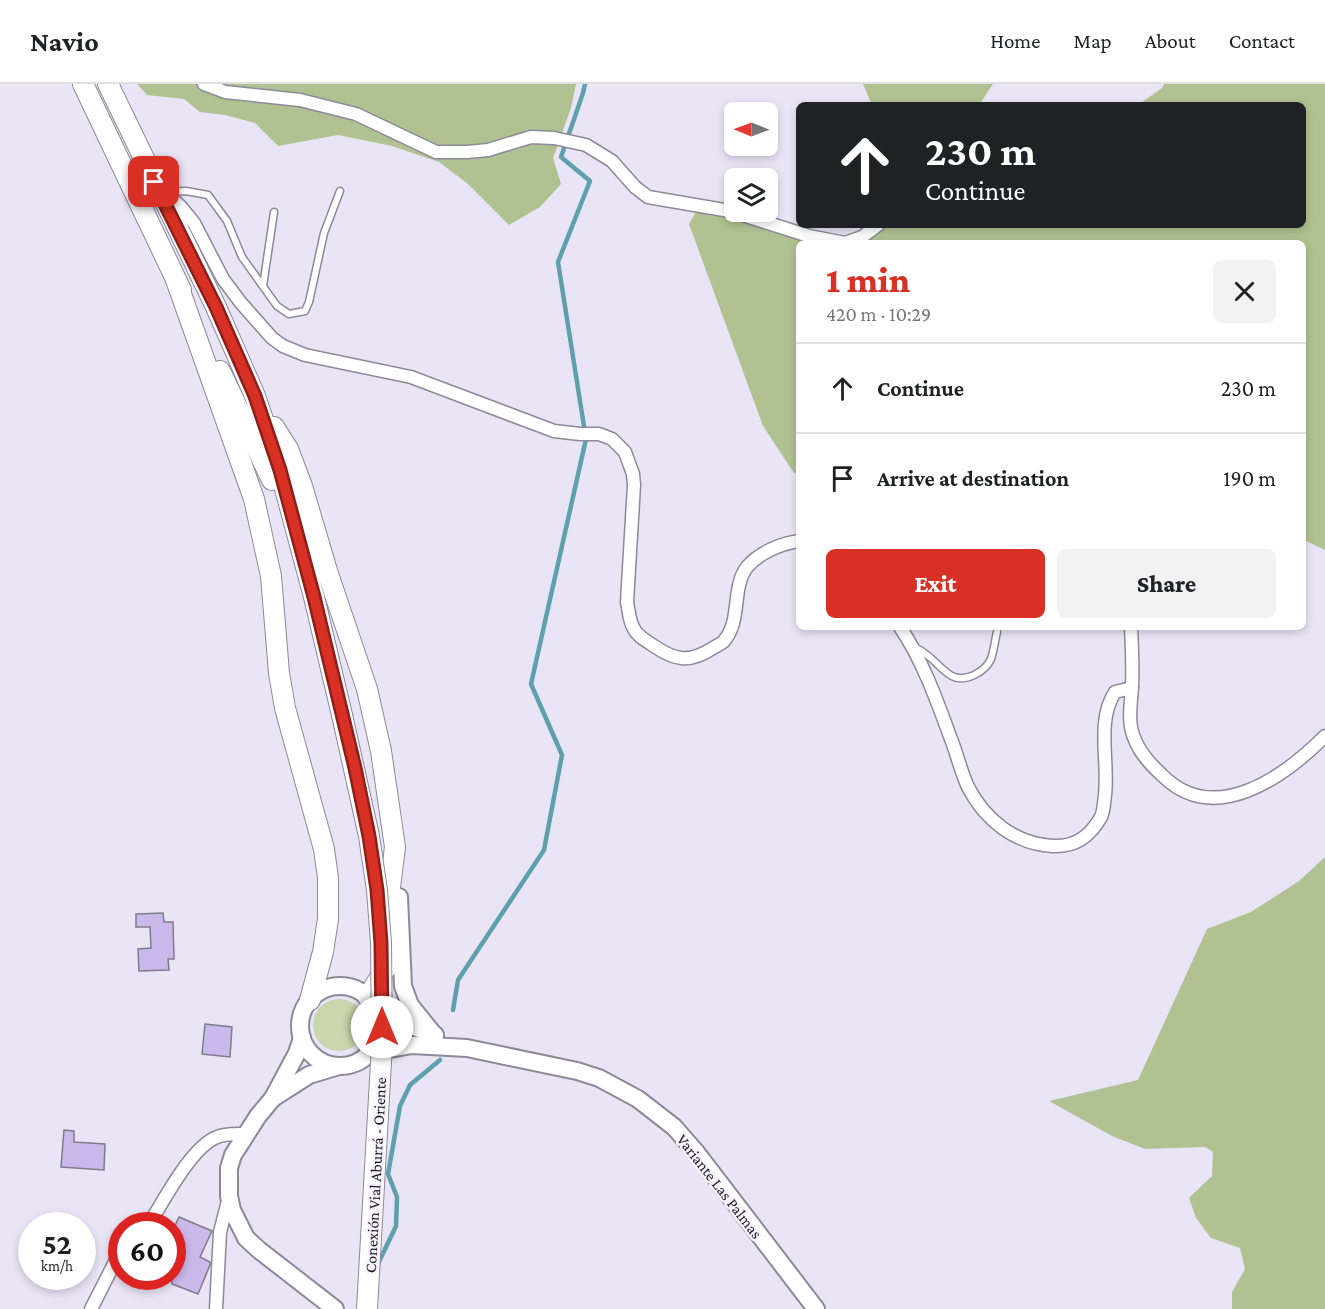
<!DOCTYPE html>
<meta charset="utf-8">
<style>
:root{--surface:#fff;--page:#f2f2f2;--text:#202124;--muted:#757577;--line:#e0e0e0;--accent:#d93025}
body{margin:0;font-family:"Crimson Pro",serif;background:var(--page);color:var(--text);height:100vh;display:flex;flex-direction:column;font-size:22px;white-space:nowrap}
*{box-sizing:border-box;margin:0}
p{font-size:20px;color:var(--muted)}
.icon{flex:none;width:33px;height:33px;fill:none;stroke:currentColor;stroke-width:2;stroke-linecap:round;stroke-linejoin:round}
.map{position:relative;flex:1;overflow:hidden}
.details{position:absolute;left:796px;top:156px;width:510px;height:390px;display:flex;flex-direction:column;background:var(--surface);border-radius:9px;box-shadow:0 3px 9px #0003}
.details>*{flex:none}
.guide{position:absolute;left:796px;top:18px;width:510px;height:126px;border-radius:9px;box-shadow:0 3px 9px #0003;background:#202124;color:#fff;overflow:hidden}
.needle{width:39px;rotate:271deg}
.tools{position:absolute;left:724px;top:18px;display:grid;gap:12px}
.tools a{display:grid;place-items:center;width:54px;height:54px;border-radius:9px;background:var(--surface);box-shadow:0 3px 9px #0003;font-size:30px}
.speed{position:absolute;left:18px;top:1128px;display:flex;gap:12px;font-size:30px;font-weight:700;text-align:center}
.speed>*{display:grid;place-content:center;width:78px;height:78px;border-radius:50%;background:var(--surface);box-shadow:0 3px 9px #0003;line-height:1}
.speed small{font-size:15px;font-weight:400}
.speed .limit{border:9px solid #d22;background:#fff;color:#111}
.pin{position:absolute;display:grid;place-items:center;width:51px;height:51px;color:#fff;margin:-26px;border-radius:12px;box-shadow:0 3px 9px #0006}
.me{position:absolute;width:66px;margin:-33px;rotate:0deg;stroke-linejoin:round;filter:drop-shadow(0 0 4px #0008)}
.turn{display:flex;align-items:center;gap:21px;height:126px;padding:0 30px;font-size:27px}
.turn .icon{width:78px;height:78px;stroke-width:2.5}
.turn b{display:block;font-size:42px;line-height:51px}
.round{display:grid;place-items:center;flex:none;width:63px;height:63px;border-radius:9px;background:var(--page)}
.overview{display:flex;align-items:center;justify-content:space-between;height:102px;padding:0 30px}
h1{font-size:36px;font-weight:800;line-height:45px;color:var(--accent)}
.primary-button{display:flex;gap:12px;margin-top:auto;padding:12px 30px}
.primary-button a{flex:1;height:69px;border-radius:9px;background:var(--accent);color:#fff;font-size:24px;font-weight:800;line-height:69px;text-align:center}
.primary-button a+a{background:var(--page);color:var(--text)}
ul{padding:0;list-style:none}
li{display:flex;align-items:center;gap:18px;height:90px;padding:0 30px;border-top:2px solid var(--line)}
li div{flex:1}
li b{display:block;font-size:22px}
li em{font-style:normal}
header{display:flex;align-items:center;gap:36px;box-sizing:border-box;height:84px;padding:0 30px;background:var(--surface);border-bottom:2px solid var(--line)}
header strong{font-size:28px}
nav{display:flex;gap:33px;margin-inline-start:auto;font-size:21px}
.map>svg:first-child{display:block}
.green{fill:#c8d7ad}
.forest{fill:#b0c291}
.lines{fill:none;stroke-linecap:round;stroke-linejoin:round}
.stream{stroke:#5fa0ae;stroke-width:4.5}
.building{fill:#cab9ea;stroke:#807b8a;stroke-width:1.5}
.lane-casing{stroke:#8c8999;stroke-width:9}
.street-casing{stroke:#8c8999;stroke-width:15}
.secondary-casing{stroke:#8c8999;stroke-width:20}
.primary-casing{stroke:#8c8999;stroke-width:22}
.lane{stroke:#fff;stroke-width:6}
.street{stroke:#fff;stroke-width:12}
.secondary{stroke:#fff;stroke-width:16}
.primary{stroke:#fff;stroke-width:20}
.primary-bridge-casing{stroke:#8c8999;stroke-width:22;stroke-linecap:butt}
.primary-bridge{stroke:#fff;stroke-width:20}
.route-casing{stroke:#8d1f18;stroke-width:15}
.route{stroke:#d93025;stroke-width:10}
.labels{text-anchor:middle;stroke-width:5;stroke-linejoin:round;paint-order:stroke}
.street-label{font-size:16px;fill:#1c1a20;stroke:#f6f3fe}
</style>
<header>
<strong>Navio</strong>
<nav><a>Home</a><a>Map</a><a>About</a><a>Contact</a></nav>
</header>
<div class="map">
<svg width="1325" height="1225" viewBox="0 0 1325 1225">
<rect width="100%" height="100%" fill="#e9e5f7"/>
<!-- green -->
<circle class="green" cx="339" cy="941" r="26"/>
<!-- forest -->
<g class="forest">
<polygon points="137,0 576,0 571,24 553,74 561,100 540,123 509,141 468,100 439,78 392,62 338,51 278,62 255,39 225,31 200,28 184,15 147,11"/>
<polygon points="863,0 993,0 979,21 872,21"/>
<polygon points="1164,0 1325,0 1325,466 1304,456 1304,159 860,159 886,141 1304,141 1304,21 1138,21 1162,4"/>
<polygon points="696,128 713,128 809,159 800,159 799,388 794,389 763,342 689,140"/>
<polygon points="1325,773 1325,1225 1232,1225 1232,1208 1245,1185 1240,1164 1211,1154 1196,1134 1189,1114 1212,1092 1213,1068 1205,1063 1145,1065 1112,1052 1049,1017 1138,996 1207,845 1251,828 1299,797"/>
</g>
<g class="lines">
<!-- stream -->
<g class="stream">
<polyline points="453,926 458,896 544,766 562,671 531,600 586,355 558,178 590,97 561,73 583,9 585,0"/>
<polyline points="377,1182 396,1142 397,1113 388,1090 400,1022 410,1001 440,976"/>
</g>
</g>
<!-- building -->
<g class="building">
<polygon points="163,829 164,838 173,838 174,875 168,875 169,886 139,887 138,865 151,864 150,843 136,843 136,830"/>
<polygon points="205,940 232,943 230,973 202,970"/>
<polygon points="64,1046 74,1047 74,1058 105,1060 104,1086 61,1083"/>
<polygon points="179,1133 212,1147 200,1173 210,1178 210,1181 198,1210 172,1200 172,1148"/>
</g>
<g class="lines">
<defs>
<g id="lane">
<polyline points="166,108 186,107 208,111 227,137 242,173 277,222 289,230 305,227 309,218 324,149 340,107"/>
<polyline points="263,202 274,128"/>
<path d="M916 564C932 571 939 585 952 592 965 599 985 588 991 575 994 566 995 556 997 548"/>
</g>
<g id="street">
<polyline points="204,0 225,8 300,16 356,30 436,68 467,68 488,66 531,53 554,54 586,61 612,77 635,103 648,113 730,127 809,152 845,159"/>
<path d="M164 107 181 123 194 139 223 195 241 219 272 254 283 262 305 271 411 293 554 347 580 350H599L612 355 625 368 633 390 634 401 627 518C629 527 629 537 634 545 638 553 647 557 654 562 676 577 690 579 713 564 716 562 721 560 724 557 742 536 731 504 747 483 759 469 781 459 800 457"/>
<polyline points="845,159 862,153 878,141"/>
<path d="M900 543C923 577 937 617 951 655 957 670 961 688 968 703 985 736 1015 760 1053 762 1076 763 1090 752 1101 733 1104 727 1104 718 1105 711 1109 677 1096 637 1115 608L1132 604"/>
<path d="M1131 543C1132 563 1133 583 1132 602 1131 621 1127 639 1135 656 1141 671 1152 682 1163 692 1215 743 1284 693 1325 652"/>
<path d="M148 1142C163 1118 191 1063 217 1053 226 1049 236 1050 245 1050"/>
<polyline points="91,1225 115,1178 122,1172"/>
<polyline points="216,1225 220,1148 229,1113"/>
</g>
<g id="secondary">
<polyline points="399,813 403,902 410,921 435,952"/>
<circle cx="340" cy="942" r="40"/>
<polyline points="373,920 404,939 435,951"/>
<polyline points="302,954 297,969 273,1014 258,1032 233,1071 229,1084 229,1112 232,1126 246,1154 259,1166 335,1225"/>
<polyline points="368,969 412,961 467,964 577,987 599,994 638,1015 674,1043 696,1068 816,1225"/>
<polyline points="273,1014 309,991 339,982"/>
</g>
<g id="primary">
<polyline points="83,0 181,206"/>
<polyline points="108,0 216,223 255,312 280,386 314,513 342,631"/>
<polyline points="176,196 254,415 271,492 279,589 285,624 324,765 328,794 328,835 323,868 310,916"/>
<polyline points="220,287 272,396"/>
<polyline points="274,343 288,365 302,402 328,490 367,605 381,667 395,763 389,811 390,866 387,882 368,913"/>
</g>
</defs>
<!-- lane casing -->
<use href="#lane" class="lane-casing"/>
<!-- street casing -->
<use href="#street" class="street-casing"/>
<!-- secondary casing -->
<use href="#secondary" class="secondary-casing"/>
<!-- primary casing -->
<use href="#primary" class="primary-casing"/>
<!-- lane -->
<use href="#lane" class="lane"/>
<!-- street -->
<use href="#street" class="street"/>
<!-- secondary -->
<use href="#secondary" class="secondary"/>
<!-- primary -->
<use href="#primary" class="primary"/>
<defs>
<polyline id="primary-bridge" points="342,631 369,752 377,806 381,859 382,960 367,1225"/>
</defs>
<!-- primary-bridge casing -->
<use href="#primary-bridge" class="primary-bridge-casing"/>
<!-- primary-bridge -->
<use href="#primary-bridge" class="primary-bridge"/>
</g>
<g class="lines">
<defs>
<polyline id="route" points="154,98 216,223 255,312 280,386 314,513 355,684 369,752 377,806 381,859 382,943"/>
</defs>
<!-- route casing -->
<use href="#route" class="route-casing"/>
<!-- route -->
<use href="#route" class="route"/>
</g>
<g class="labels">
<!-- street labels -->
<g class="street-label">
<text transform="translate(375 1091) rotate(-87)" y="6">Conexión Vial Aburrá - Oriente</text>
<text transform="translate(720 1102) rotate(52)" y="6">Variante Las Palmas</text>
</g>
</g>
</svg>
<div class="tools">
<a><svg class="needle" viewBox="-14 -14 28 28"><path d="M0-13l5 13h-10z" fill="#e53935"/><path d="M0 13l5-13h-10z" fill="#757577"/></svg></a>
<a><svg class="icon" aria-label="layers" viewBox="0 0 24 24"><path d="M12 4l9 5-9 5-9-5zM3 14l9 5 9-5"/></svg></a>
</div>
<div class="speed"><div>52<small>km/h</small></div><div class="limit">60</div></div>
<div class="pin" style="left:154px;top:98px;background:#d93025"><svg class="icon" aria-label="arrive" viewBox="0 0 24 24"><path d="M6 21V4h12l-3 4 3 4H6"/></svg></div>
<svg class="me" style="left:382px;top:943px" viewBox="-20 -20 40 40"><circle r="19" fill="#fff"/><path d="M0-13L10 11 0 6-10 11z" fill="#d93025"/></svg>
<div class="guide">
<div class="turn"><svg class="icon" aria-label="ahead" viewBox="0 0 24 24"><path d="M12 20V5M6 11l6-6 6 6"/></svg><div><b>230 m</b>Continue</div></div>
</div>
<section class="details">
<div class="overview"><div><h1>1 min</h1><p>420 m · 10:29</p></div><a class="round"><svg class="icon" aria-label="close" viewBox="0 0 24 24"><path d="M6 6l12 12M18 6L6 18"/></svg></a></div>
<ul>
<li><svg class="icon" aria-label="ahead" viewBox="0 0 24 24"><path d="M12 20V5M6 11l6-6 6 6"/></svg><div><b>Continue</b></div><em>230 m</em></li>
<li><svg class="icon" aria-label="arrive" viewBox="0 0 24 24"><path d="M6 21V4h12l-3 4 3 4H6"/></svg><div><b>Arrive at destination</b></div><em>190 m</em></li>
</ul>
<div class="primary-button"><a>Exit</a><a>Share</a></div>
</section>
</div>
